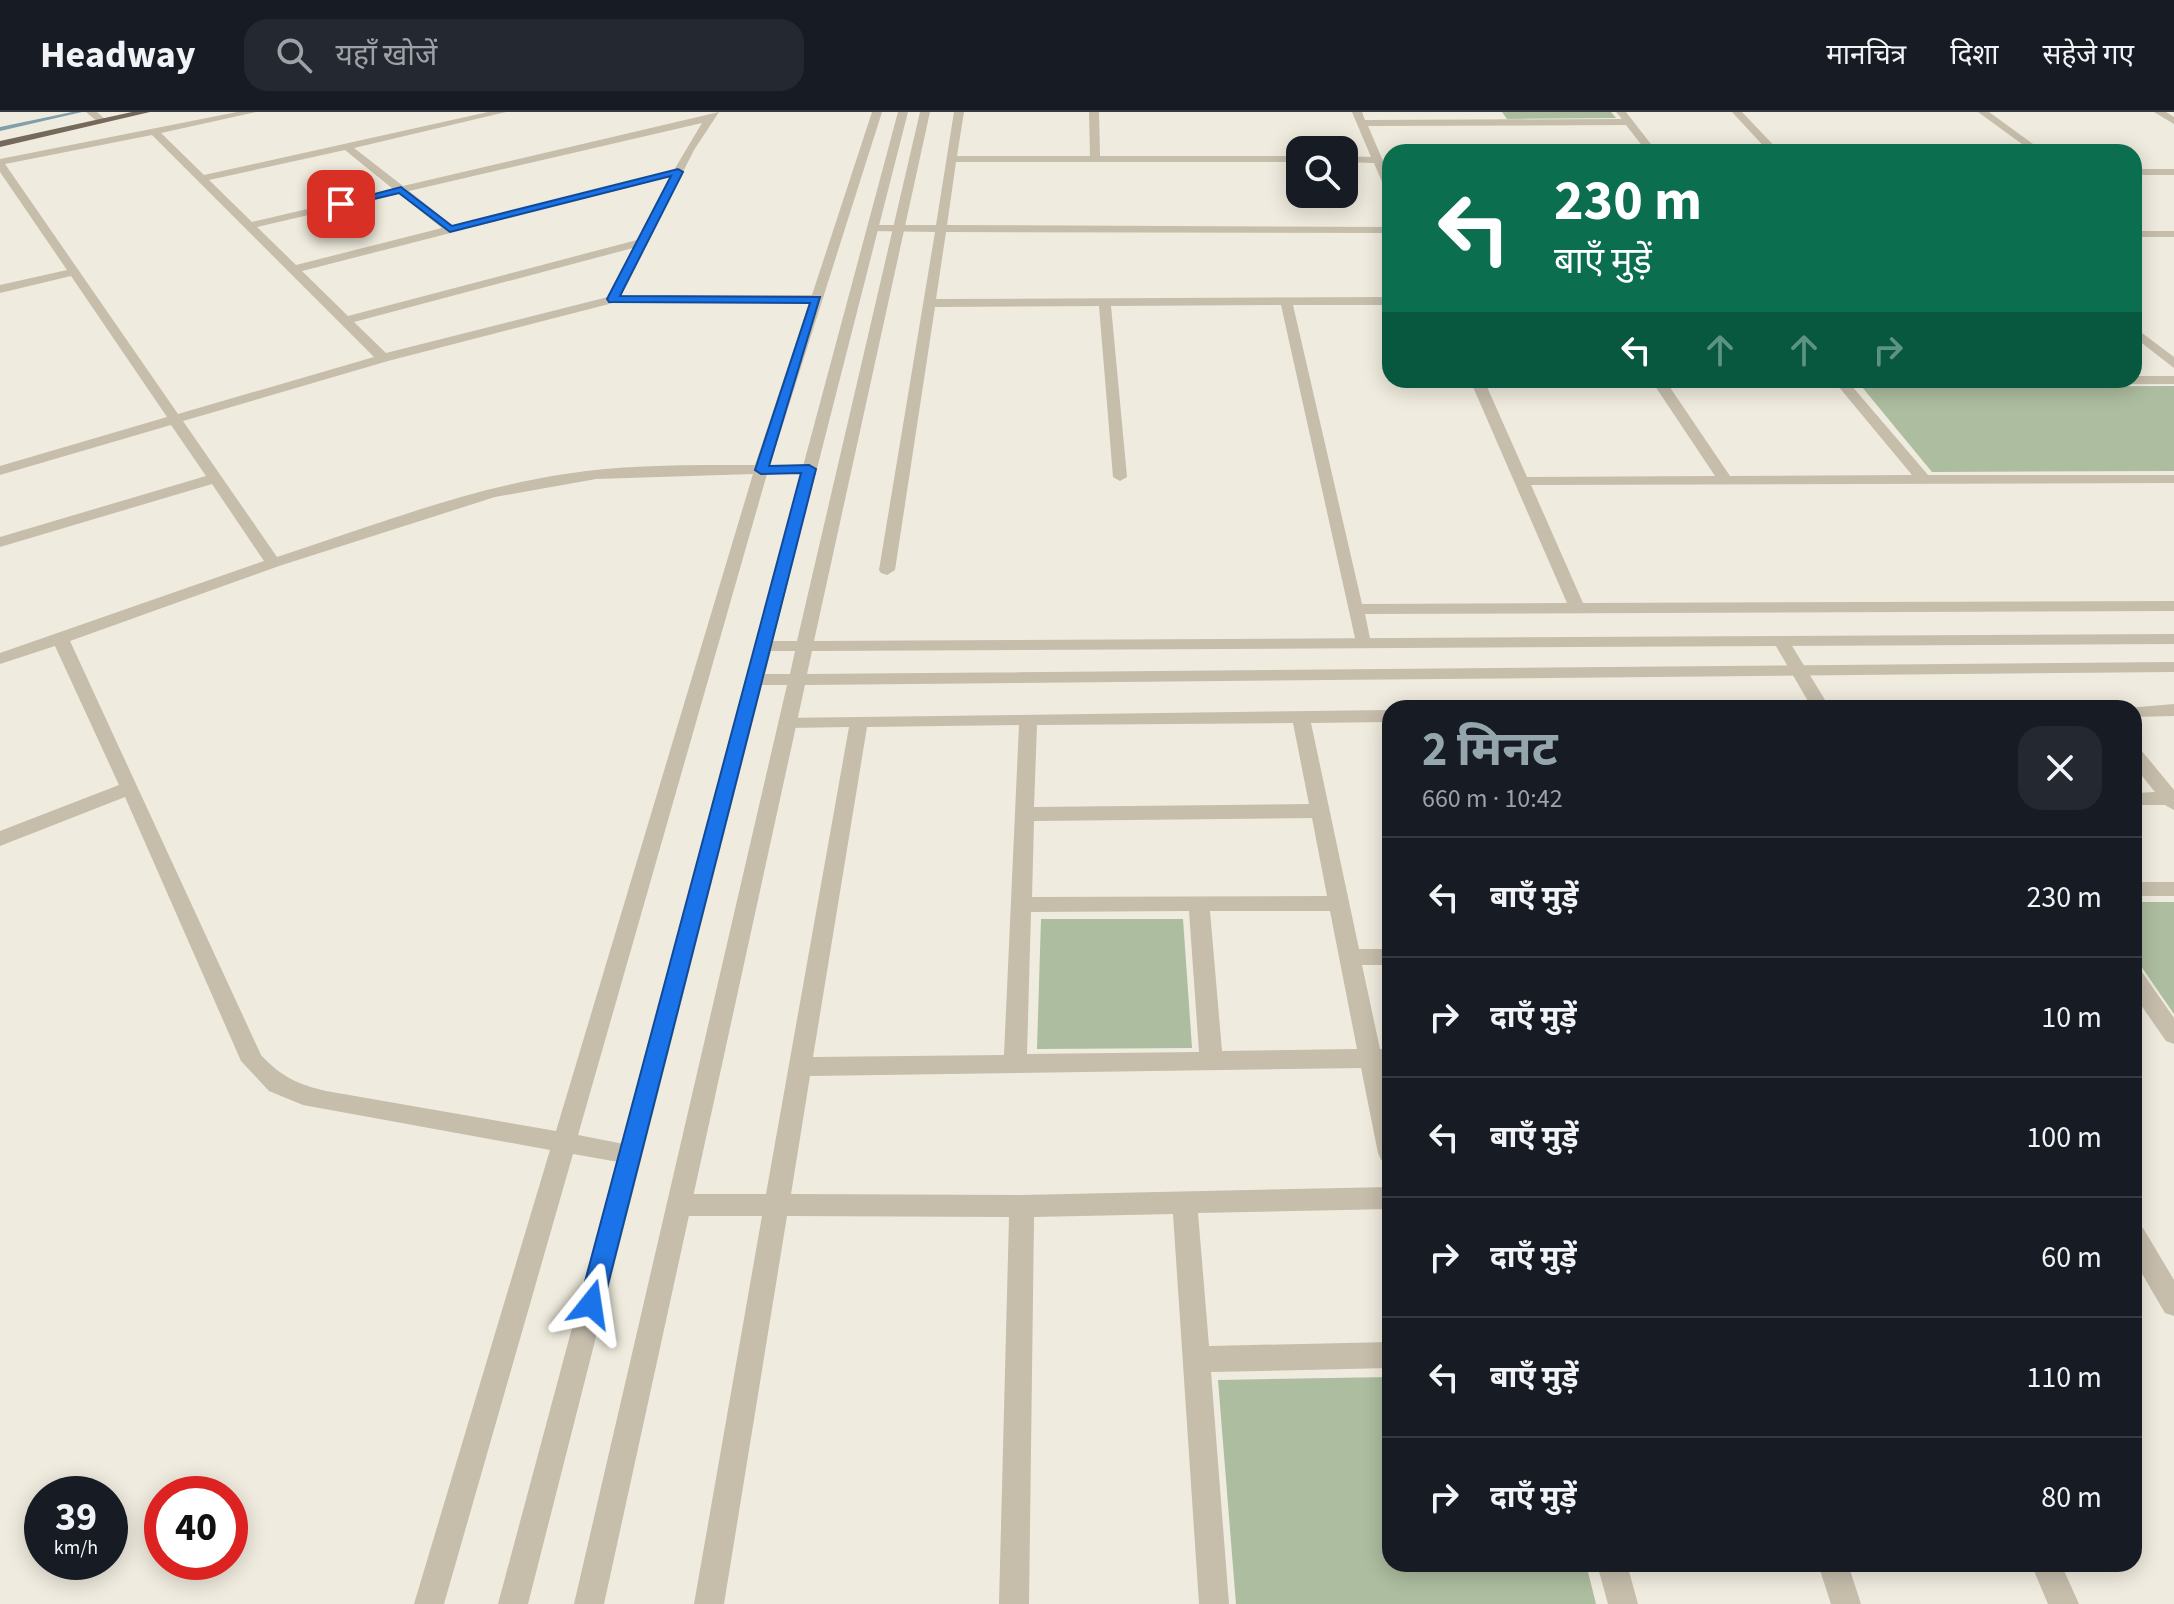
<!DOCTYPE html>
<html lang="hi">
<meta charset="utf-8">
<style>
:root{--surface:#171b24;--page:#242831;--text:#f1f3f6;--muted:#9ea1a6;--line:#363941;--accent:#95a5ac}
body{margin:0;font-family:"Source Sans 3","Noto Sans Devanagari",sans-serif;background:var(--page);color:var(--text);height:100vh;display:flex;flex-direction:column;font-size:30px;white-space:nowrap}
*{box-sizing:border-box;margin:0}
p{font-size:26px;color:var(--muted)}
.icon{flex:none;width:44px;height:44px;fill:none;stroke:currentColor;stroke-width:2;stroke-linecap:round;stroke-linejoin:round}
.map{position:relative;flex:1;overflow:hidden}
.side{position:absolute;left:1382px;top:588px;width:760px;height:872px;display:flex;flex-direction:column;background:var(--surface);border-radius:24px;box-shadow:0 4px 20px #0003}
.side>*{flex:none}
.guide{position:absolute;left:1382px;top:32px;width:760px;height:244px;border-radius:24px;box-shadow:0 4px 20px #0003;background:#0b6e4f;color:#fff;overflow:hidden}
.fabs{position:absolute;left:1286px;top:24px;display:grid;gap:16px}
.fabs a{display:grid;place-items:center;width:72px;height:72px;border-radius:16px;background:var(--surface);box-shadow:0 4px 20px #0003;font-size:40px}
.speed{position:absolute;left:24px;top:1364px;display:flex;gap:16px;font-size:40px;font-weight:700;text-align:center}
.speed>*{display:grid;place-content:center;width:104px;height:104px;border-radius:50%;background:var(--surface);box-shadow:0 4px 20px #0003;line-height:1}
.speed small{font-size:20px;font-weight:400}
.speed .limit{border:12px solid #d22;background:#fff;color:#111}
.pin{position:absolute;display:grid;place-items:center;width:68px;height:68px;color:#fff;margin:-34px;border-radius:16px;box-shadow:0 4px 12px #0006}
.me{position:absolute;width:88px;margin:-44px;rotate:15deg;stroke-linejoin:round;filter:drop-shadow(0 0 6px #0008)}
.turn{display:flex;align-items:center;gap:28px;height:168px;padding:0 40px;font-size:36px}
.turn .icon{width:104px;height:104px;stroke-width:2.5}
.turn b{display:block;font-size:56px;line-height:68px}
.lanes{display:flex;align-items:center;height:76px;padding:0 40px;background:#0003;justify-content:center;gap:40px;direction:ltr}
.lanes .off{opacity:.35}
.round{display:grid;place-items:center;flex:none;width:84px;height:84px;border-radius:24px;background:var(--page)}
.head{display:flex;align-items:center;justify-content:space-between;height:136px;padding:0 40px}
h1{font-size:48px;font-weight:700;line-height:60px;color:var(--accent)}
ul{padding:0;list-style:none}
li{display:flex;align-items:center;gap:24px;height:120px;padding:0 40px;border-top:2px solid var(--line)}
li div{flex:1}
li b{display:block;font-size:30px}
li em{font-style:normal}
header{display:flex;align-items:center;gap:48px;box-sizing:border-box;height:112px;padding:0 40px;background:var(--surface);border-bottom:2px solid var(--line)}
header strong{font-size:38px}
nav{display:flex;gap:44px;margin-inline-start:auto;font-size:28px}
.search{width:560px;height:72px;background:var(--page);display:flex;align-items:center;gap:20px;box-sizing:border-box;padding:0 28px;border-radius:24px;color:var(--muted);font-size:30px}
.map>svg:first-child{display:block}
.green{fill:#adbd9f}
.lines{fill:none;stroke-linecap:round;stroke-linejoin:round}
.stream{fill:#809fa9;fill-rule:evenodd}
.minor{fill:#c6bdab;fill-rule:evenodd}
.tertiary{fill:#c6bdab;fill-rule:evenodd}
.primary{fill:#75695c;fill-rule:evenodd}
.route{fill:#1a73e8;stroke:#114b97;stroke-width:2}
</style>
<header>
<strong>Headway</strong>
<div class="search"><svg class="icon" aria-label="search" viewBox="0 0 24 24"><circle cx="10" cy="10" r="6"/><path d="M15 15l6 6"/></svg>यहाँ खोजें</div>
<nav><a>मानचित्र</a><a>दिशा</a><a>सहेजे गए</a></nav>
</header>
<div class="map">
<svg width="2174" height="1492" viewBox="0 0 2174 1492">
<rect width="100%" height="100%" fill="#efebde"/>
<!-- green -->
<g class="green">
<polygon points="1502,0 1611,0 1616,6 1507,7"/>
<polygon points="2174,274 2174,359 1932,360 1862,275"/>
<polygon points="2134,790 2174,790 2174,902 2134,844"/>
<polygon points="1041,807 1183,807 1192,936 1037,937"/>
<polygon points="1390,1265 1390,1452 1586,1452 1596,1492 1236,1492 1218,1268"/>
</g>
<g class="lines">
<!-- stream -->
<polygon class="stream" points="72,0 82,0 0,19 0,15"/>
<!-- minor -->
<g class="minor">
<polygon points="86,0 97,0 107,9 99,11"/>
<path d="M237 0H256L161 21 204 63 488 0H506L354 36 403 74 719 0 694 38 621 183H812L872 0H882L770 353H809L816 357 809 361 767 362 578 1023 639 1035 642 1042 639 1049 630 1052 573 1042 444 1492H414L550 1038 303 993 269 979 241 949 125 685 0 734V719L119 673 55 534 0 552V541L264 449 212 372 0 435V425L206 364 171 313 0 363V354L167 305 71 164 0 181V173L67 158 0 60V47ZM702 11 674 58 453 114 409 79ZM152 23 374 245 178 302 5 52ZM345 38 393 77 252 110 209 68ZM670 65 637 128 348 204 302 159ZM399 82 442 116 296 153 257 115ZM633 136 608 185 386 241 354 210ZM613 191H809L755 353C692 353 628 352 565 362 466 377 372 414 277 445L183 309 388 249ZM753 362 556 1019 326 979C299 973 280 964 261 943L70 529 279 454 495 385 596 367Z"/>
<polygon points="954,0 964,0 957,44 1090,44 1089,0 1099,0 1100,44 1300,44 1300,50 956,50 947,113 1390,115 1390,121 946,120 936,187 1390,185 1390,193 1293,193 1362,492 1567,491 1470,268 1484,268 1527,365 1715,364 1651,268 1665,268 1730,364 1912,363 1833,268 2134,268 2134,264 2174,264 2174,272 1851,273 1928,363 2174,363 2174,371 1531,373 1583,491 2174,489 2174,499 1365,502 1371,531 1369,535 1357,535 1281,193 1111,194 1127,365 1120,369 1113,365 1099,194 935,195 895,458 887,463 881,461 879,458 935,120 872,119 866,116 872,113 936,113"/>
<polygon points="1352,0 1362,0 1365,8 1622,7 1616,0 1626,0 1657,40 1647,40 1626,13 1368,14 1390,65 1390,80 1385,77 1374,51 1344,50 1344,44 1371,45"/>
<polygon points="1732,0 1742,0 1780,40 1769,40"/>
<polygon points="1978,0 1989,0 2044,40 2033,40"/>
<polygon points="2154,0 2166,0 2174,5 2174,12"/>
<rect x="2134" y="57" width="40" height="6"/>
<rect x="2134" y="119" width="40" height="6"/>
<polygon points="2134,215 2174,245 2174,256 2134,225"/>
<polygon points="1781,524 1789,529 1830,596 1812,596 1773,529"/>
<polygon points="2174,592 2174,604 2134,605 2134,596 2127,596"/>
<path d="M1390 598V610L1311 611 1359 837H1390V853H1362L1380 937H1390V955H1384L1390 984V1051L1381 1048 1378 1041 1361 956 810 964 791 1082 1022 1083 1390 1075V1097L1198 1101 1209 1234 1390 1230V1256L1211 1260 1229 1492H1199L1173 1102 1034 1105 1029 1492H999L1009 1105 787 1104 724 1492H694L762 1104H679L670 1101 667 1093 670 1085 679 1082H766L849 615 787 616 778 610 781 606ZM1293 611 1309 692 1034 695 1037 613ZM1019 613 1004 943 813 945 867 615ZM1312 706 1327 784 1032 785 1034 709ZM1189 799 1199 940 1027 942 1031 800ZM1210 799H1330L1357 937 1222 939Z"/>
<polygon points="2134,636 2141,638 2174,678 2174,698 2165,693 2134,693 2134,681 2155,680 2134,654"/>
<rect x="2134" y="770" width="40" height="14"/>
<polygon points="2134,858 2142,860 2174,906 2174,932 2166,929 2134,883"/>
<polygon points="2134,1113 2143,1116 2174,1168 2174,1204 2165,1201 2134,1148"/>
<polygon points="1597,1452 1627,1452 1638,1492 1608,1492"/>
<polygon points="1818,1452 1848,1452 1861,1492 1831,1492"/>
<polygon points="2031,1452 2061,1452 2079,1492 2048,1492"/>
</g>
<!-- tertiary -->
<path class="tertiary" d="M898 0H908L773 529H797L920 0H930L814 529 2174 522V532L812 539 807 562 2174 550V560L805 573 604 1492H574L787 573H762L528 1492H498ZM771 539H795L790 562H765Z"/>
<!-- primary -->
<polygon class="primary" points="132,0 150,0 0,35 0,29"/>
</g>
<!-- route -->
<polygon class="route" points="678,57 683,60 620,184 820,185 769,354 809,353 816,357 603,1192 600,1200 591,1203 583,1200 579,1192 801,361 761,362 755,358 810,191 609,190 607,187 671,64 450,120 399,81 341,95 336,92 401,75 452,114"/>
</svg>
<div class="fabs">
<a><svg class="icon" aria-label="search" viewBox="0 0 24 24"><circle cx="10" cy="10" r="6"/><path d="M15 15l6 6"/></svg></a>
</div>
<div class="speed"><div>39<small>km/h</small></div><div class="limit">40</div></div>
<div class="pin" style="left:341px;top:92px;background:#d93025"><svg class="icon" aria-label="arrive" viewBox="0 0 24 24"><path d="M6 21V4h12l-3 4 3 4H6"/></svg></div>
<svg class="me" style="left:591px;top:1192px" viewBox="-20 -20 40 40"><path d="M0-17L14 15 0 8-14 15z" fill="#1a73e8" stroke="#fff" stroke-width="4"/></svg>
<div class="guide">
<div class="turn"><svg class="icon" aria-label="left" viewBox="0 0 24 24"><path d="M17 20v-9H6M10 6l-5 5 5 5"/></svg><div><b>230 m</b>बाएँ मुड़ें</div></div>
<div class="lanes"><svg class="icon" aria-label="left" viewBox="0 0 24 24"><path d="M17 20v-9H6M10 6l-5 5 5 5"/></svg><svg class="icon off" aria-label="ahead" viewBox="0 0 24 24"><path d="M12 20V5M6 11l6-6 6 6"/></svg><svg class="icon off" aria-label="ahead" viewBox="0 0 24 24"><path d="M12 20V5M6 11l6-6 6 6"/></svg><svg class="icon off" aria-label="right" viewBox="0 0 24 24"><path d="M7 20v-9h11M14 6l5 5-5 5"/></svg></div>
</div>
<section class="side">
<div class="head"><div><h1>2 मिनट</h1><p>660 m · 10:42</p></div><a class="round"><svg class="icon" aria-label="close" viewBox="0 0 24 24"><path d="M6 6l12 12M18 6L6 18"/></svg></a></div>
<ul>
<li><svg class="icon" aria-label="left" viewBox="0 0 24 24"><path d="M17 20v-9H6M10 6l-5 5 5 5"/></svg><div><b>बाएँ मुड़ें</b></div><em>230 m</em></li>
<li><svg class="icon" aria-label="right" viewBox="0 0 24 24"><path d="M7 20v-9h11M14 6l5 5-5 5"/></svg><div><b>दाएँ मुड़ें</b></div><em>10 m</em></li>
<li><svg class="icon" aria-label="left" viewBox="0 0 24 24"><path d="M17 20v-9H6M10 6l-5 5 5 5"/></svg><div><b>बाएँ मुड़ें</b></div><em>100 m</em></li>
<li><svg class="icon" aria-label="right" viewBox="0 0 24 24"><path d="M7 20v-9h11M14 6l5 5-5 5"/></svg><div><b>दाएँ मुड़ें</b></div><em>60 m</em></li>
<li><svg class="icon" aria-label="left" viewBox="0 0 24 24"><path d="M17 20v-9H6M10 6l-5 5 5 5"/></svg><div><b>बाएँ मुड़ें</b></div><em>110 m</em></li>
<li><svg class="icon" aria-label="right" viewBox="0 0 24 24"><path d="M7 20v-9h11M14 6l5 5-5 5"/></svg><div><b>दाएँ मुड़ें</b></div><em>80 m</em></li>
</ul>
</section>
</div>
